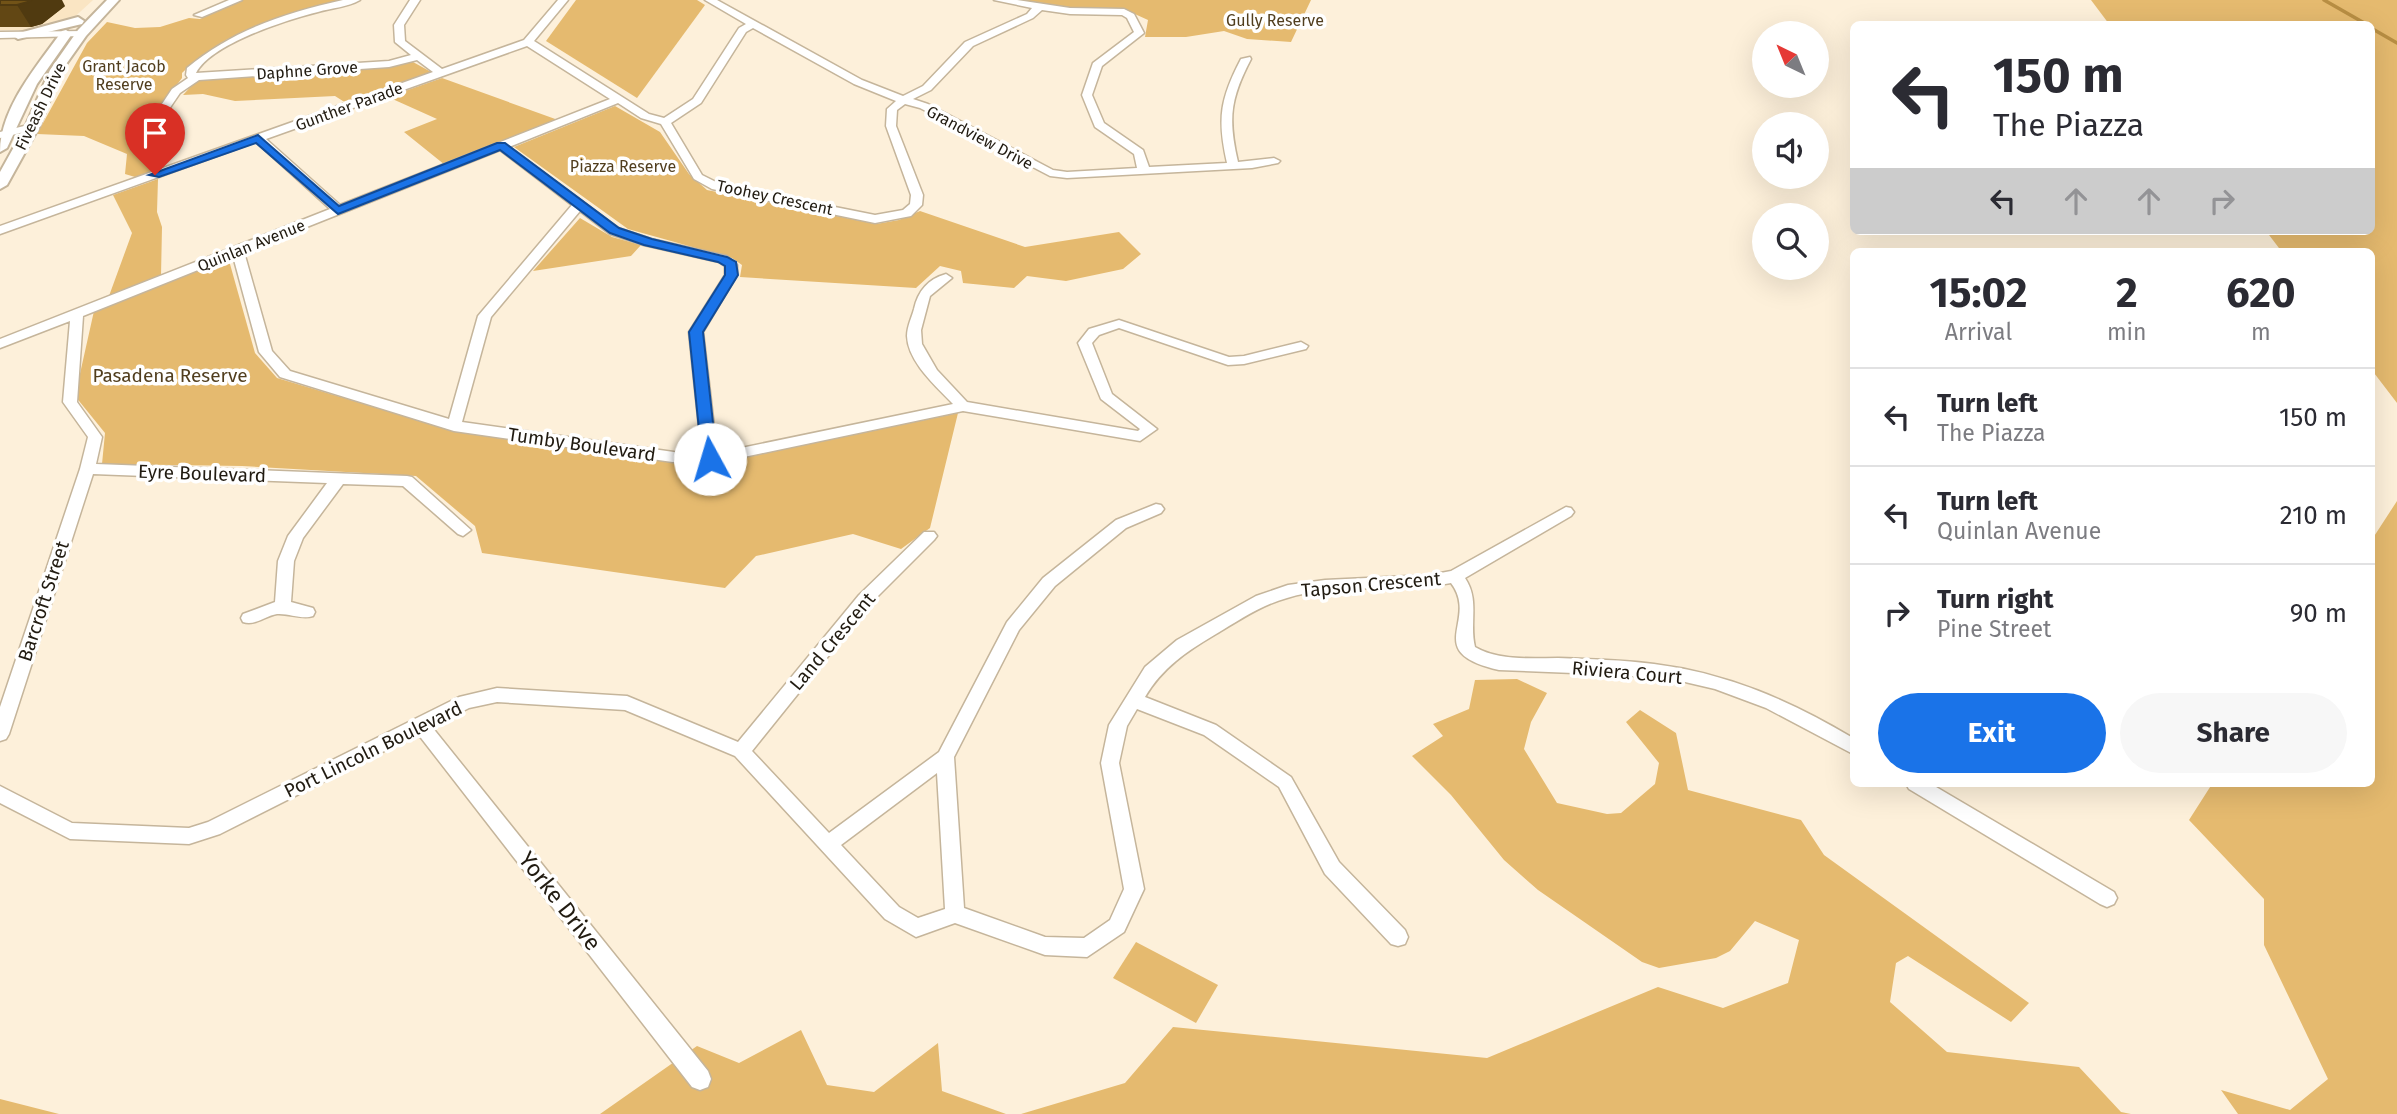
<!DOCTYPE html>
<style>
:root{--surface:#fff;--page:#f7f7f7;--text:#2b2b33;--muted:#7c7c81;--line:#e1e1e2;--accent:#1a73e8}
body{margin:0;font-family:"Fira Sans",sans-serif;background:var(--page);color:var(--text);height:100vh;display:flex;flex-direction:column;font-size:26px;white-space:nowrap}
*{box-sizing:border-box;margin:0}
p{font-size:23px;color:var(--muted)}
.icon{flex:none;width:38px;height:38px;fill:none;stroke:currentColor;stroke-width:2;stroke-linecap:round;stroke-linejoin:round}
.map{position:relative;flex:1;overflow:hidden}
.side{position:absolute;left:1850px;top:248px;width:525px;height:539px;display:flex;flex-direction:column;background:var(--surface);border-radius:10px;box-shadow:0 7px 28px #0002}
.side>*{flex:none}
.banner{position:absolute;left:1850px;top:21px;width:525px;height:214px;border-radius:10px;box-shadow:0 7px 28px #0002;background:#fff;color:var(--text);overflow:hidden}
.needle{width:46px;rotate:317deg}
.controls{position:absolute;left:1752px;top:21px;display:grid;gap:14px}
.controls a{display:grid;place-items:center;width:77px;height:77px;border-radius:50%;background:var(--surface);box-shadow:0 7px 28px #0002;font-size:35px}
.pin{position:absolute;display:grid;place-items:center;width:60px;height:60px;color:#fff;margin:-72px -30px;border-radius:50% 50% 50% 0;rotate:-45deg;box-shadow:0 0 7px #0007}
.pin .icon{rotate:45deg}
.me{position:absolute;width:77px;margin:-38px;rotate:354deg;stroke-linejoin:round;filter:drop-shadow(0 0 5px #0008)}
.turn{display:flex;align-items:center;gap:24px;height:147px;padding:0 28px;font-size:32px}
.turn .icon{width:91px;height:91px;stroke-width:2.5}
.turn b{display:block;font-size:49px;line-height:60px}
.lanes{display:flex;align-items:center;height:66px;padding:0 28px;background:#0003;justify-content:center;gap:35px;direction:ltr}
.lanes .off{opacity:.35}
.eta{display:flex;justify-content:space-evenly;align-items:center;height:119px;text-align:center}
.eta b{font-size:42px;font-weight:700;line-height:49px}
.action{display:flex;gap:14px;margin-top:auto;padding:14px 28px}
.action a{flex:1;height:80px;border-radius:42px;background:var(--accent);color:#fff;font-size:28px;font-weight:700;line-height:80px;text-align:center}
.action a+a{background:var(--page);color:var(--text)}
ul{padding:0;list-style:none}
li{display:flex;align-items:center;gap:21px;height:98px;padding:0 28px;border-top:2px solid var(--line)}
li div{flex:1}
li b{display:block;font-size:26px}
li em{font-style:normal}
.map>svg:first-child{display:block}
.built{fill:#fae5c3}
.green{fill:#e5ba6f}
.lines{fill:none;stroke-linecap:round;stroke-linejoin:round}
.stream{stroke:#b88e43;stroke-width:3.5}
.minor-casing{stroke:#c5b59b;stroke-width:3}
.major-casing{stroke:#c5b59b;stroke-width:4}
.minor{fill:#fff;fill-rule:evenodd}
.major{fill:#fff;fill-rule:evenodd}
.wall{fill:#624714}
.shaded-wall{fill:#503a10}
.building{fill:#725317;stroke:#503a10;stroke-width:2}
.route{fill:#1a73e8;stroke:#114b97;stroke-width:2}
.labels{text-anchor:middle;stroke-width:7;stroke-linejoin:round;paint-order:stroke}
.far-park-label{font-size:16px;fill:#513e1e;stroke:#fff}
.far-street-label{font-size:16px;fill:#211b11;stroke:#fff}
.park-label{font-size:19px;fill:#513e1e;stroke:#fff}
.street-label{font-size:19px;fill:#211b11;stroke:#fff}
.near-street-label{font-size:23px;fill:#211b11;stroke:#fff}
</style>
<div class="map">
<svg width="2397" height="1114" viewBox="0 0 2397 1114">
<rect width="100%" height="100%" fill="#fdf0da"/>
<!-- built -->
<polygon class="built" points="0,0 93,0 69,22 32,30 0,30"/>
<!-- green -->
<g class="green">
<path d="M243 0H342C286 14 225 30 182 73V78L151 119 156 149 164 167 135 177 125 174 127 154 84 136 37 134 87 43 107 22 135 28 160 27 189 18 200 19Z"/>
<polygon points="576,0 697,0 705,5 637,98 546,41"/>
<polygon points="1007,0 1311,0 1291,42 1247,39 1224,31 1186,37 1145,37 1148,20 1126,10 1070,10"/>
<polygon points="2091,0 2397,0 2397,403 2371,369 2371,252 2282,252 2266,231 2371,231 2371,24 2109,24"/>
<polygon points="413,62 433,73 346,103 335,96 235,101 203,94 183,95 196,81 387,67"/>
<polygon points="442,78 558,120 445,165 404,132 437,119 388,97"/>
<polygon points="615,106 660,132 689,174 707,190 876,224 899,220 920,211 1025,247 1119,232 1141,254 1123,269 1066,281 1027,276 1014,288 963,283 961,271 940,266 916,288 740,277 742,265 732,258 628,229 514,147"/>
<polygon points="158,179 157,212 162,227 161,276 109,296 132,233 113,195"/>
<polygon points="580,218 612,237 641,245 631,256 533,271"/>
<polygon points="228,257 255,353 277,378 455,431 703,466 958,413 930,528 901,549 853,534 756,556 725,588 482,553 475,526 416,476 242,466 102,464 105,433 75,396 94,311"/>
<polygon points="2397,501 2397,1114 2238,1114 2221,1090 2290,1110 2328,1079 2264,945 2264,899 2189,820 2212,784 2371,784 2371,541"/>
<polygon points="1517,679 1547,693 1531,722 1524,749 1557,803 1607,814 1621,813 1655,784 1659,763 1626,722 1640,710 1676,733 1688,790 1801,820 1824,855 2029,1003 2011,1022 1908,956 1896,963 1890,1002 1947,1052 2079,1067 2121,1112 2131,1114 1021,1114 1125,1083 1173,1027 1487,1058 1658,987 1723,1008 1788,983 1799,940 1755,921 1730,951 1716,958 1659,968 1642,962 1538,890 1504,860 1451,795 1412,756 1443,736 1433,724 1469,709 1475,680"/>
<polygon points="1136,942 1218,985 1196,1023 1113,978"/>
<polygon points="801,1030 827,1085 874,1092 938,1043 942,1091 1006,1114 600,1114 697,1046 739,1063"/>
<polygon points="0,1099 59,1114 0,1114"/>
</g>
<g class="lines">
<!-- stream -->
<g class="stream">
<polyline points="2324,0 2366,24"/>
<polyline points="2371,28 2397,43"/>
</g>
<defs>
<g id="minor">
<polygon points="229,0 242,0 202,17 194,15"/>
<path d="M343 0H360C349 7 331 8 318 12 286 20 211 44 196 73L389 61 411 55 395 42 394 25 410 0H420L404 25 405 41 442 69 524 40 558 0H568L534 41 649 114 664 118 693 99 739 28 746 24 705 0H717L862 80 903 96 923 86 965 42 1027 14 1032 8 994 0H1017L1070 8 1124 9 1134 14 1144 33 1102 66 1092 95 1104 123 1143 150 1149 167 1227 163C1217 119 1220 99 1241 59L1250 57 1251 59C1230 99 1228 119 1238 162L1274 158 1280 161 1278 163 1252 168 1067 178 1050 176 920 108 905 104 897 110 896 126 923 195 922 205 911 216 875 223 712 189 694 179 661 124 641 118 618 103 509 147 618 228 651 239 727 256 737 265V275L703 332 717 453 953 404C936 386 908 362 907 336 907 326 912 317 914 309 918 291 928 279 946 274L952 278 930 296 921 330 922 344 937 370 967 402 1138 431 1140 429 1101 399 1078 343 1089 329 1119 320 1229 357 1244 356 1301 342 1308 346 1306 349 1244 364 1228 365 1119 328 1099 335 1092 343 1112 394 1157 429 1140 441 963 411 701 466 454 431 280 377 259 352 233 256 83 316 77 402 102 437 96 464 407 476 412 477 471 530 463 536 458 534 403 486 343 484 303 538 294 561 291 602 313 608 315 612 313 616C302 620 289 613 277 614 265 616 255 626 243 622L241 618 243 614 275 602 278 561 288 536 327 483 93 474 9 734 6 739 0 741V707L80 469 88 437 63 402 70 321 0 348V339L330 209 256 142 0 234V226L433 72 417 60 389 67 199 80 180 93 165 115 156 113 172 89 188 78 186 75 187 68C233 30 285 13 343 0ZM1042 10 1070 14 1122 15 1127 18 1134 32 1093 63 1082 95 1095 127 1134 154 1137 168 1067 172 1053 170 928 104 913 99 931 90 973 46 1033 18ZM753 28 854 84 896 101 887 109 886 126 911 195 910 204 903 210 875 215 720 184 702 175 671 123 701 103 746 32ZM527 46 610 99 340 205 266 139ZM500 150 572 205 478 316 449 419 290 371 272 351 244 252ZM580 211 610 234 644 245 719 262 725 266V275L689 332 702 456 462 422 491 317Z"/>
<polygon points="85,31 87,33 82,36 0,38 0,32"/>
<polygon points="32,124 37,127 36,129 0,138 0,132"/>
<path d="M1156 504 1161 505 1164 509 1161 513 1126 528 1055 586 1019 630 954 757 964 908 1045 937 1084 938 1110 920 1124 889 1101 763 1109 725 1145 667 1177 640 1256 596 1288 585 1325 580 1430 575 1451 571 1566 507 1571 508 1574 512 1571 516 1465 578C1480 600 1469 623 1475 647 1499 661 1531 658 1558 658 1590 659 1623 660 1654 664 1727 673 1791 701 1853 738V754L1766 708 1715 689 1685 682 1623 675 1499 670C1420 652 1480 621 1451 583 1398 593 1339 582 1287 598 1261 605 1238 621 1216 634 1187 651 1162 668 1145 697L1216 725 1291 777 1339 862 1405 930 1408 937 1405 944 1398 946 1391 944 1325 874 1279 787 1204 735 1137 709 1127 726 1119 763 1144 889 1124 932 1087 957 1045 955 955 923 916 937 885 919 735 756 625 710 497 702 469 708 432 727 708 1071 711 1079 708 1087 700 1090 692 1087 418 734 220 834 189 844 70 839 0 803V786L72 823 189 828 208 822 459 697 497 688 627 696 738 742 859 595 924 532H934L937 536 934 540 871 603 752 751 829 833 939 752 1007 622 1043 578 1116 520ZM937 773 945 909 918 918 899 907 841 845Z"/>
<polygon points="1906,784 1931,784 2114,892 2117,898 2114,904 2107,907 2100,904 1909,789"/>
</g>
<g id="major">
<polygon points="107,0 119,0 86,36 62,70 39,127 7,185 0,189 0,172 25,127 50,70 78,30"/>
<polygon points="78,17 84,21 82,24 18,39 12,35"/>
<path d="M66 30 72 34 37 84 7 148 0 152C0 108 37 66 62 31Z"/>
</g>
</defs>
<!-- minor casing -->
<use href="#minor" class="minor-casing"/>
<!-- major casing -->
<use href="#major" class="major-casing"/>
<!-- minor -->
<use href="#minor" class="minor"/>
<!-- major -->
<use href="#major" class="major"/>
</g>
<!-- wall -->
<polygon class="wall" points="0,0 65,6 42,24 31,27 0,27"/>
<!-- shaded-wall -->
<polygon class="shaded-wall" points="31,0 62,0 65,6 42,24 31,27 17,5"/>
<!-- building -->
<polygon class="building" points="0,0 31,0 28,2 17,5 0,5"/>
<!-- route -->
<polygon class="route" points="258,135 339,206 497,143 505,143 619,228 652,239 727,257 736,262 738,275 703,332 717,459 715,463 710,464 702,459 689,332 725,275 725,266 718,262 644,245 610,233 500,150 338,214 256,143 159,177 149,175"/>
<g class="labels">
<!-- far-park labels -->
<g class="far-park-label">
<text x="1275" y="26">Gully Reserve</text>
<text x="124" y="72">Grant Jacob<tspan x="124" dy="18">Reserve</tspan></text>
<text x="623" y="172">Piazza Reserve</text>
</g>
<!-- far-street labels -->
<g class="far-street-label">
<text transform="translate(307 70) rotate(-4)" y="6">Daphne Grove</text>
<text transform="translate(40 106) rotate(-64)" y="6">Fiveash Drive</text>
<text transform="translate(349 106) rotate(-20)" y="6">Gunther Parade</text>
<text transform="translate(980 137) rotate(28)" y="6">Grandview Drive</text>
<text transform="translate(775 197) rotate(12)" y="6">Toohey Crescent</text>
<text transform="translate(251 245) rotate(-22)" y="6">Quinlan Avenue</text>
</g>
<!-- park labels -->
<g class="park-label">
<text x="170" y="382">Pasadena Reserve</text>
</g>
<!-- street labels -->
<g class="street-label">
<text transform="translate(582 444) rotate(8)" y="7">Tumby Boulevard</text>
<text transform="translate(202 473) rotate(2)" y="7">Eyre Boulevard</text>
<text transform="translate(1371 584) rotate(-5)" y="7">Tapson Crescent</text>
<text transform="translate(43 601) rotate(-72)" y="7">Barcroft Street</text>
<text transform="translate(832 641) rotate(-50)" y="7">Land Crescent</text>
<text transform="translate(1627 672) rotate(5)" y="7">Riviera Court</text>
<text transform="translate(373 749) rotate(-26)" y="7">Port Lincoln Boulevard</text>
</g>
<!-- near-street labels -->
<g class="near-street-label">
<text transform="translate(560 901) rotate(52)" y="8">Yorke Drive</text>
</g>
</g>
</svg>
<div class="controls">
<a><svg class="needle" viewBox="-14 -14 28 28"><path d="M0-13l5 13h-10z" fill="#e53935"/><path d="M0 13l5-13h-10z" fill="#7c7c81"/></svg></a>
<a><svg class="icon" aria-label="sound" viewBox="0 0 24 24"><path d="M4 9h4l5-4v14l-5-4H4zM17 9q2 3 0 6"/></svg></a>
<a><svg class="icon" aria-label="search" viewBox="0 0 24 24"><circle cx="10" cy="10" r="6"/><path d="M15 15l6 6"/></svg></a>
</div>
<div class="pin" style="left:155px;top:175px;background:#d93025"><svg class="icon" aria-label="arrive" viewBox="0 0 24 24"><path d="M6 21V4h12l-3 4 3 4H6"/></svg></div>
<svg class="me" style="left:710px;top:459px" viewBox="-20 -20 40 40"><circle r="19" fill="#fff"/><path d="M0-13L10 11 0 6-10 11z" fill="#1a73e8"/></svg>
<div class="banner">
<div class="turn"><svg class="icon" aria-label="left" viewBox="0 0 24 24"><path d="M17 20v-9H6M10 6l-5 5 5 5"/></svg><div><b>150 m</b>The Piazza</div></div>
<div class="lanes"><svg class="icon" aria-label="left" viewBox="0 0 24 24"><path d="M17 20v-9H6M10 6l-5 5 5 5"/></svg><svg class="icon off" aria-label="ahead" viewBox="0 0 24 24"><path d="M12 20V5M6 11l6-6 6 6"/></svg><svg class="icon off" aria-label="ahead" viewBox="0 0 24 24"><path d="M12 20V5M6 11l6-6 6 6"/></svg><svg class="icon off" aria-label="right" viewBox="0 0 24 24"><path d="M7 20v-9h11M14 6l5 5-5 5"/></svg></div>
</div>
<section class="side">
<div class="eta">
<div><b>15:02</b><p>Arrival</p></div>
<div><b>2</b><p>min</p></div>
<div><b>620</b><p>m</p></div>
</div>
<ul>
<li><svg class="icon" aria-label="left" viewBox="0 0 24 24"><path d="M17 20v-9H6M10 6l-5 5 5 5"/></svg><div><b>Turn left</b><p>The Piazza</p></div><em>150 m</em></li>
<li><svg class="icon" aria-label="left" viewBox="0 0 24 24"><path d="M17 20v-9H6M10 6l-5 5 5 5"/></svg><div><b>Turn left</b><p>Quinlan Avenue</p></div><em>210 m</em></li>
<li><svg class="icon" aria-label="right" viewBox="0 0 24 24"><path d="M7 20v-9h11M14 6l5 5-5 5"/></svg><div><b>Turn right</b><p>Pine Street</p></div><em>90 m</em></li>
</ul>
<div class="action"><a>Exit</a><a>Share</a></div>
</section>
</div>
